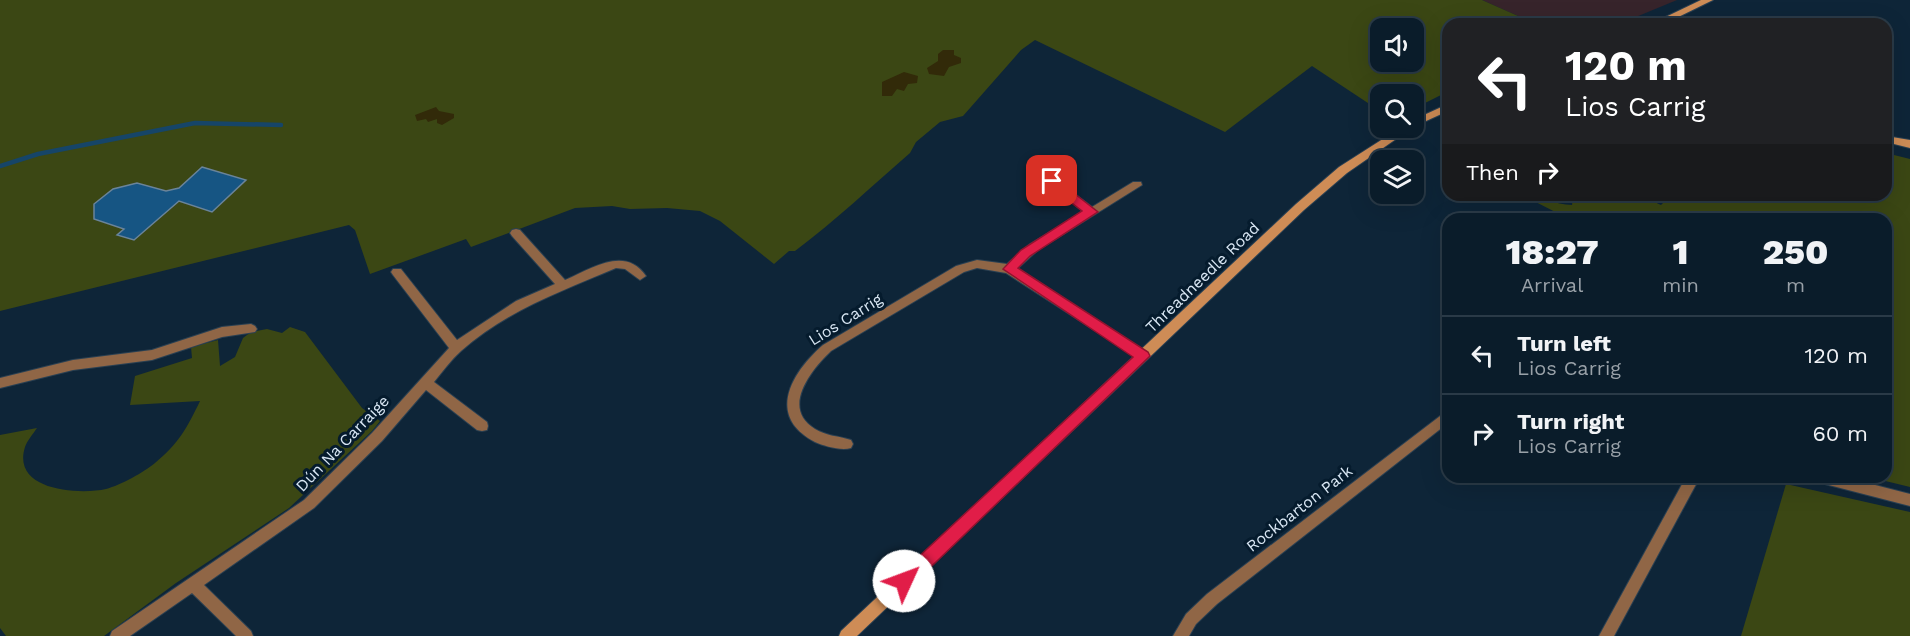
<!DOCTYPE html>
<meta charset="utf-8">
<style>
:root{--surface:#0a1c2a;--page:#182936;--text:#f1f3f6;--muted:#99a1a8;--line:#2a3a47}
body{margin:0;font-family:"Work Sans",sans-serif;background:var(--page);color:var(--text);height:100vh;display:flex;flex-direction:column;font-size:22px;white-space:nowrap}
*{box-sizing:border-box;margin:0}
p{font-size:20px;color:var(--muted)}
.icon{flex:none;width:33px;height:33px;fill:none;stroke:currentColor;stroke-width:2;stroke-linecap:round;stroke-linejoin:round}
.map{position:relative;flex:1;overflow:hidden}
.sheet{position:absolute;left:1442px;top:213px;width:450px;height:270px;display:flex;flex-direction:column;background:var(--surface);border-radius:18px;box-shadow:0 6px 24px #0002,0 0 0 2px var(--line)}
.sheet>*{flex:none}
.guide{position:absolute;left:1442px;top:18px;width:450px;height:183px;border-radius:18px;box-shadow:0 6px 24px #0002,0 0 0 2px var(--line);background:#202124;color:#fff;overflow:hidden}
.tools{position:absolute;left:1370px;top:18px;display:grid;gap:12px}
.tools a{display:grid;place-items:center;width:54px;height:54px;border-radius:12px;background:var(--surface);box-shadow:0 6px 24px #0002,0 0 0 2px var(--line);font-size:30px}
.pin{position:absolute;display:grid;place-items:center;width:51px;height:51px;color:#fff;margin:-26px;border-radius:12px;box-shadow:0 3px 9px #0006}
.me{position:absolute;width:66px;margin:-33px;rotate:47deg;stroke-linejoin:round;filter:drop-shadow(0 0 4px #0008)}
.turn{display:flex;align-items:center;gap:21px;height:126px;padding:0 24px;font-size:27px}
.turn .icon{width:78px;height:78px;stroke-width:2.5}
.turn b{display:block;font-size:42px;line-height:51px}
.then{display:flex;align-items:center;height:57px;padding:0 24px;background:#0003;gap:12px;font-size:22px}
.eta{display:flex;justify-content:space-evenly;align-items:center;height:102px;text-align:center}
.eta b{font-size:36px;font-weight:800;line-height:42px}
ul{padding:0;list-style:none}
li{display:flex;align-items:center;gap:18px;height:78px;padding:0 24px;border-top:2px solid var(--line)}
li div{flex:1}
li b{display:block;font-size:22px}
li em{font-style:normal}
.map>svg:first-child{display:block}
.education{fill:#37242b}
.green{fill:#3b4714;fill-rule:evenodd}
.sand{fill:#322a09}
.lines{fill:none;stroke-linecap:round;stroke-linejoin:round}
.stream{stroke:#164568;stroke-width:4.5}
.building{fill:#165583;stroke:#6a849a;stroke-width:1.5}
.street-casing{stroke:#2a4052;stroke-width:2}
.secondary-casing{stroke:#2a4052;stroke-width:2}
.street{fill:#906646;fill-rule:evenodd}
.secondary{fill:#ce8c56;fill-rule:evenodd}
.route{fill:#e11d48;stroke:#92132f;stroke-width:1.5}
.labels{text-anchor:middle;stroke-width:6;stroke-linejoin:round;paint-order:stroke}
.street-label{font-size:16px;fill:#d9e7f4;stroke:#051b2d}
</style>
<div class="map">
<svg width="1910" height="636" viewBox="0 0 1910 636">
<rect width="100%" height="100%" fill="#0e2538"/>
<!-- education -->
<polygon class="education" points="1482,0 1677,0 1619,24 1536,24"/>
<!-- green -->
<g class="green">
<path d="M0 0H1482L1536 24H1448L1447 92 1413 109V94H1380V111L1312 66 1225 132 1035 40 1021 50 963 116 940 122 916 142 910 153C872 186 835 221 795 251H789L774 264 720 221 700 211 667 208 630 209 612 206 575 208 471 247 466 239 370 274 355 230 349 225 0 311ZM1380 28H1413V62H1380Z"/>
<path d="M1886 153 1910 159V487L1869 477H1886V219H1705L1689 215 1681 219H1569L1522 195C1540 195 1554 205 1572 205L1573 197 1568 195H1639L1661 205 1667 199 1662 195H1886Z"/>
<path d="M290 327 305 332 362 408 380 421 372 431 289 508 176 583 104 636H6L0 628V435L37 428C33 434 27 441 25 447 11 491 80 495 106 489 121 485 144 472 155 463 179 443 187 428 200 401L130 405 135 376 192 358 191 347 218 340 220 366 235 357 243 338 251 332 267 329 282 333Z"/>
<polygon points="1786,484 1910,512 1910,636 1741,636"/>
</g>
<!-- sand -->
<g class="sand">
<polygon points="943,50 954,50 954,55 961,58 961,63 949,67 944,76 929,74 927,68 938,61 938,54"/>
<polygon points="904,72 918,76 917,83 908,84 904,91 897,89 892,96 882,96 882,82"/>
<polygon points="436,107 439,111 454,114 454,118 442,125 437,123 437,119 428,122 426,119 417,121 415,115"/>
</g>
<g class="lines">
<!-- stream -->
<polyline class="stream" points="0,166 38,154 195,123 281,125"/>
</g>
<!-- building -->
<polygon class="building" points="202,167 246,180 212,212 179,201 134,240 117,235 124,229 94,219 94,204 113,189 137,183 166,191 179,188"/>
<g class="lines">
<defs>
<g id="street">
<path d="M1047 173 1092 207 1133 182H1141L1142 185 1038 250 1017 269 1147 353 1149 356 1147 359H1139L1006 273 977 268 964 272 831 351C812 369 780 408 815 429 826 436 839 436 851 440L853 444 851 448C841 451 824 446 815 442 765 416 792 372 823 345L956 266 977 260 1007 264 1030 244 1084 212 1043 180 1042 177Z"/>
<path d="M516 229 520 230 565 280C591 269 625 245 646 276L640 280 625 269 616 268C562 291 506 311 461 351 451 360 443 371 434 382L487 422 488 426 487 430 482 431 477 430 426 390 382 441 314 508 204 585 251 631 253 636H236L192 593 130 636H110L112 631 304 500 372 433 449 348 393 275 391 272 393 269H401L457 340 516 301 555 284 512 236 510 233 512 230Z"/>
<polygon points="251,324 255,326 257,329 255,332 222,337 152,360 73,370 0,388 0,378 73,360 152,350 222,327"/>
<polygon points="1448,410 1448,423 1217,604 1196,624 1189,636 1173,636 1186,614 1207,594"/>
<polygon points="1686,477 1700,477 1614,636 1599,636"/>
<polygon points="1814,477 1844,477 1910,494 1910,506 1821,483 1816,481"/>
</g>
<g id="secondary">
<polygon points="1701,0 1713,0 1664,24 1651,24"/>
<polygon points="1448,104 1448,111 1413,127 1413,120"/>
<polygon points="1400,128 1412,128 1347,173 1304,210 857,636 839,636 841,631 1296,204 1339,167"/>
<polygon points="1886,136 1910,140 1910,148 1886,142"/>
</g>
</defs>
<!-- street casing -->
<use href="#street" class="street-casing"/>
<!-- secondary casing -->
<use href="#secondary" class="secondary-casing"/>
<!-- street -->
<use href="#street" class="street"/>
<!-- secondary -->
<use href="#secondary" class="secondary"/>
</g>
<!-- route -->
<polygon class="route" points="1052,176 1098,212 1030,256 1018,268 1148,352 1150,356 910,587 904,589 898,587 896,581 898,576 1133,357 1003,269 1021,250 1082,211 1047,184 1046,181"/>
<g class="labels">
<!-- street labels -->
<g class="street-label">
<text transform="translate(1202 277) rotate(-44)" y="6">Threadneedle Road</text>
<text transform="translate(845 319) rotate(-32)" y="6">Lios Carrig</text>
<text transform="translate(342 443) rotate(-46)" y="6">Dún Na Carraige</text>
<text transform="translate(1299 508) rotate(-38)" y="6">Rockbarton Park</text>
</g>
</g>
</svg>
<div class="tools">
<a><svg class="icon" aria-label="sound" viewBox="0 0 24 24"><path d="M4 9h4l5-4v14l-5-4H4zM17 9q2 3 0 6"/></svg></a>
<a><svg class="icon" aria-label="search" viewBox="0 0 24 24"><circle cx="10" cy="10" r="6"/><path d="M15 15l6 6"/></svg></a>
<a><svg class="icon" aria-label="layers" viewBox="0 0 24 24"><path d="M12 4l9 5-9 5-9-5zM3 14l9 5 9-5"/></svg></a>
</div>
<div class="pin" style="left:1052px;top:181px;background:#d93025"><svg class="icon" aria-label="arrive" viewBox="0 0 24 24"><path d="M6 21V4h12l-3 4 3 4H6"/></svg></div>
<svg class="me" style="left:904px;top:581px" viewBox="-20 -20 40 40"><circle r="19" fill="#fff"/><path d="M0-13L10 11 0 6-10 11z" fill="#e11d48"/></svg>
<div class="guide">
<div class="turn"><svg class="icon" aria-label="left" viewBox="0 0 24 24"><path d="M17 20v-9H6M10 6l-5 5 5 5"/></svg><div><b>120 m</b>Lios Carrig</div></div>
<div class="then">Then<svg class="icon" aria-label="right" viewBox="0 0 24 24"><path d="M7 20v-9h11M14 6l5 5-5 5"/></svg></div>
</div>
<section class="sheet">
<div class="eta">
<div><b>18:27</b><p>Arrival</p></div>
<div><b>1</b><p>min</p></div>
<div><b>250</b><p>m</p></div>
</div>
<ul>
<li><svg class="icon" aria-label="left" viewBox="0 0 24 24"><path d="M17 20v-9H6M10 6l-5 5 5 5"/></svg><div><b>Turn left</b><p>Lios Carrig</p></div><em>120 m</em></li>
<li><svg class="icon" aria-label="right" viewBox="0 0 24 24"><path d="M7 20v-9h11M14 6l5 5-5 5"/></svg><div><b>Turn right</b><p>Lios Carrig</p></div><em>60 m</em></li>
</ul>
</section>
</div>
